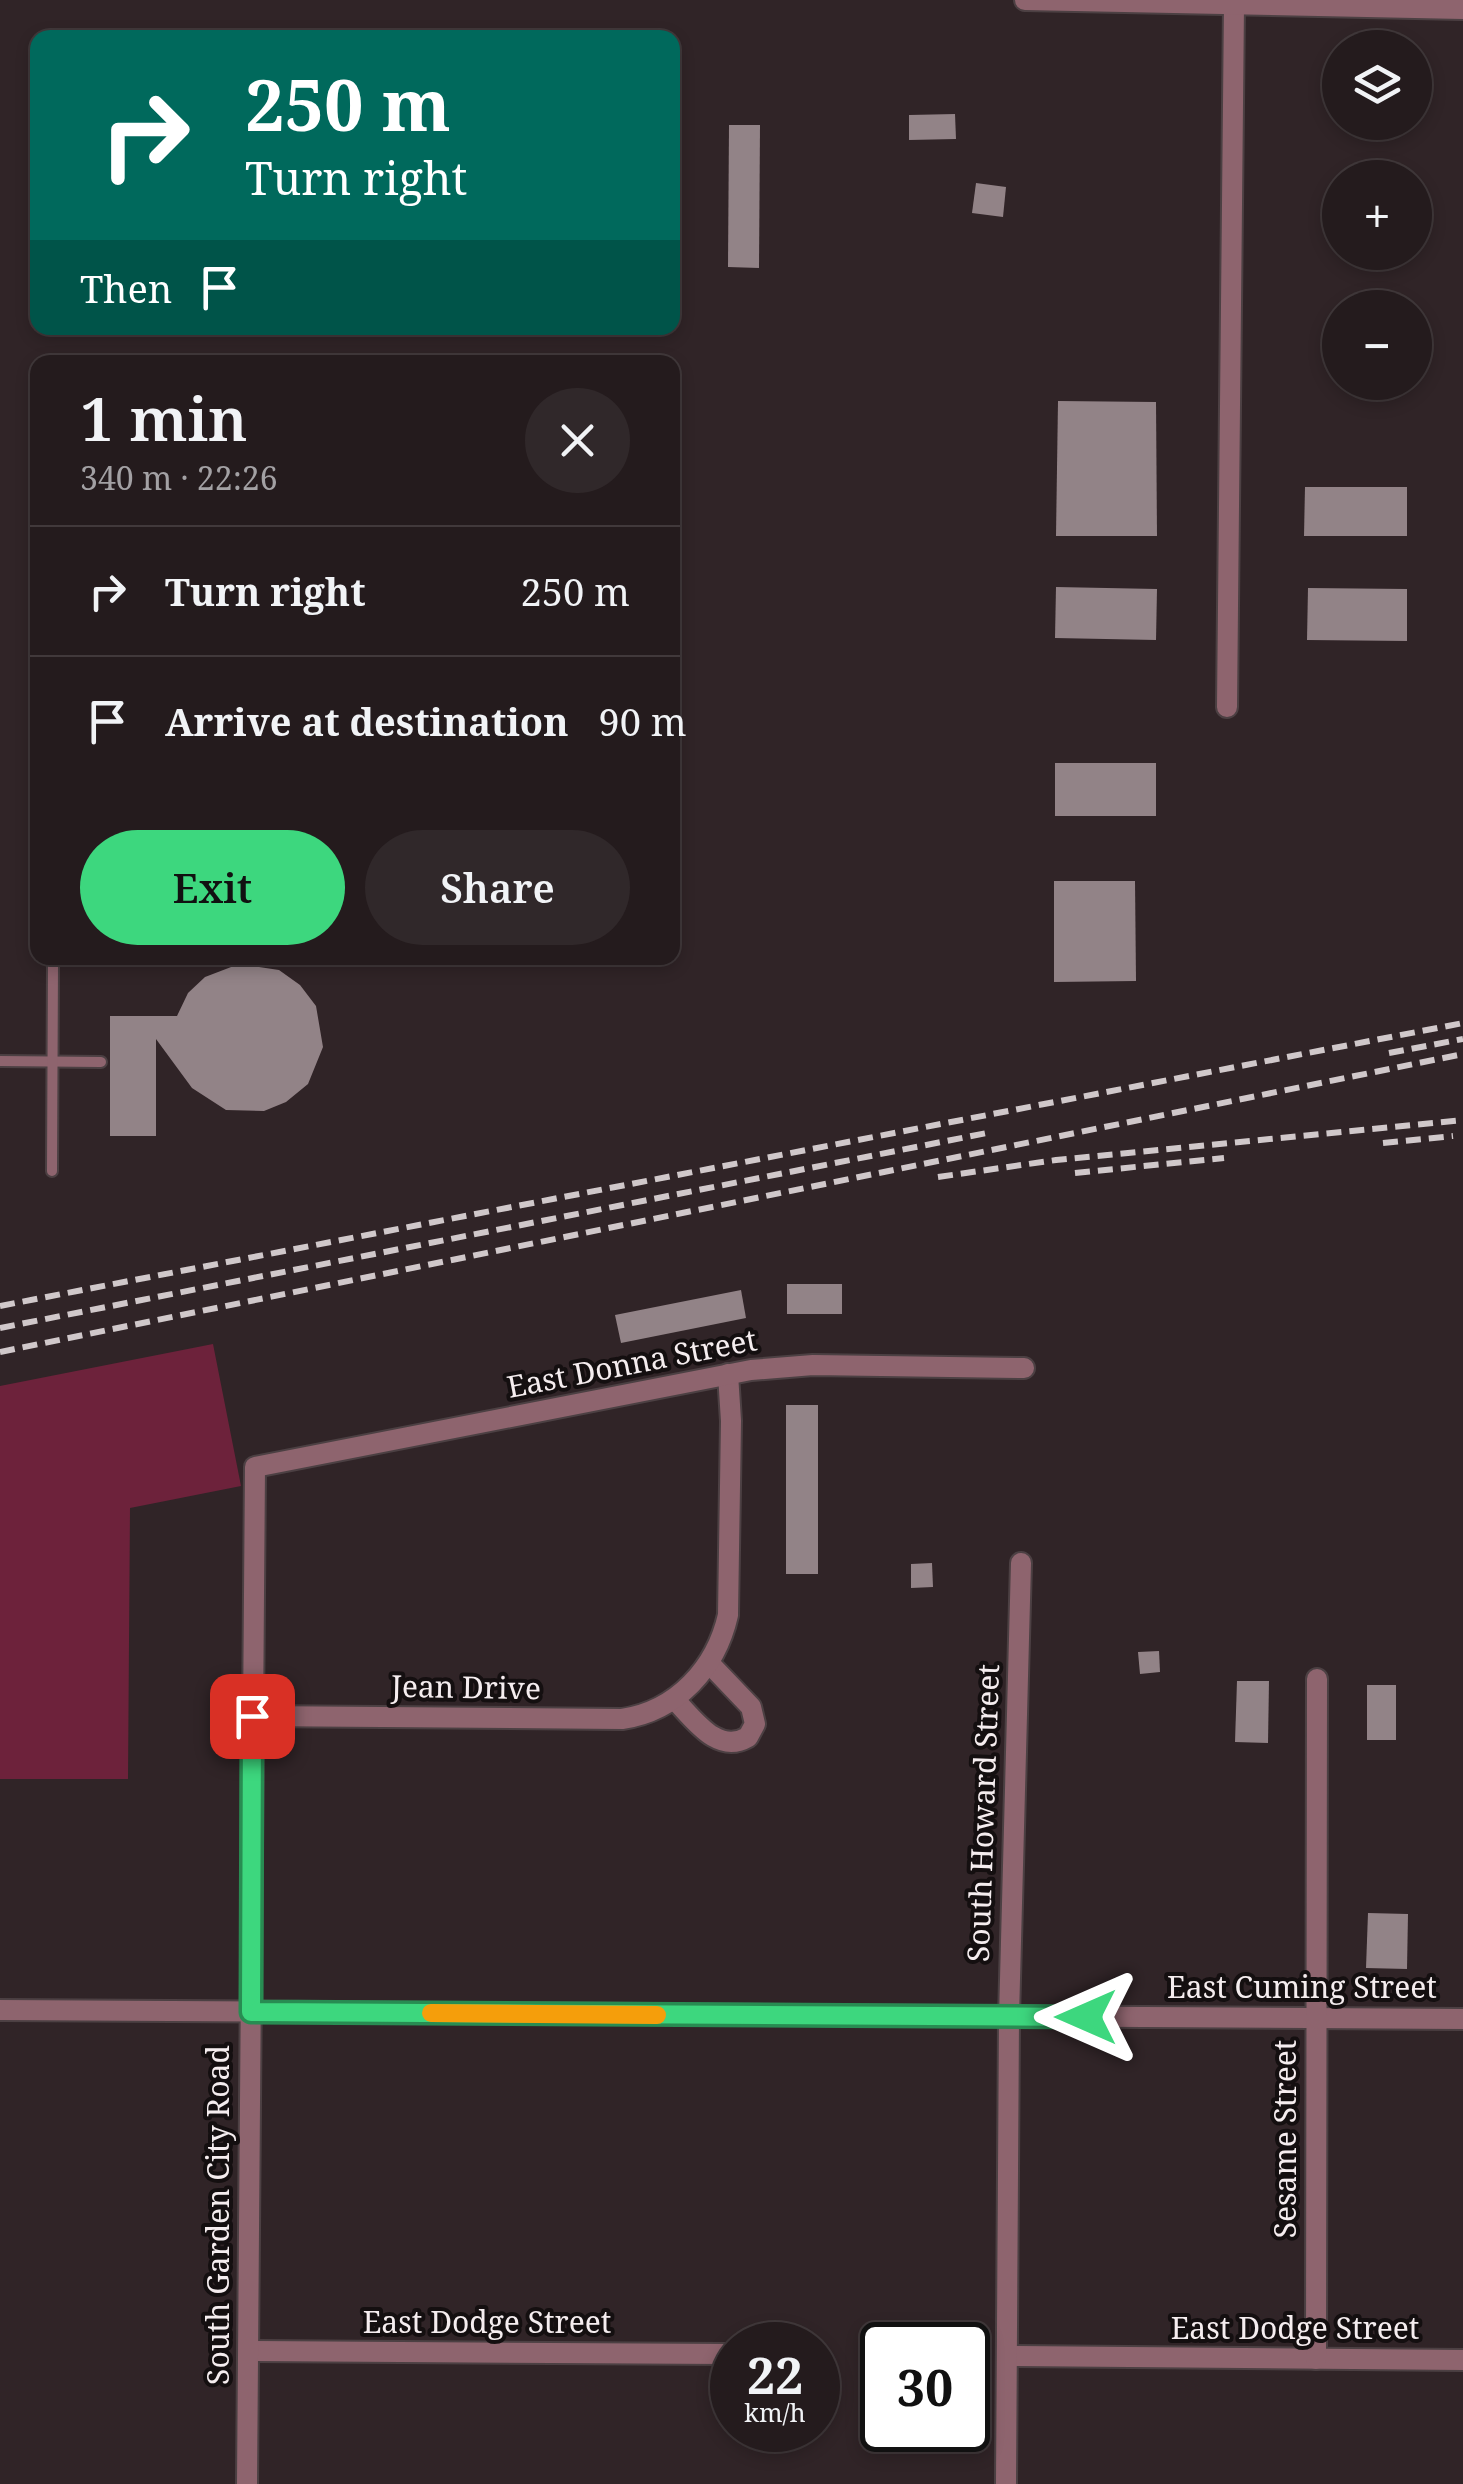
<!DOCTYPE html>
<meta charset="utf-8">
<style>
:root{--surface:#241b1d;--page:#30282a;--text:#f1f3f6;--muted:#a3a1a4;--line:#41393b;--accent:#3dd77e}
body{margin:0;font-family:"Noto Serif",serif;background:var(--page);color:var(--text);height:100vh;display:flex;flex-direction:column;font-size:38px;white-space:nowrap}
*{box-sizing:border-box;margin:0}
p{font-size:32px;color:var(--muted)}
.icon{flex:none;width:55px;height:55px;fill:none;stroke:currentColor;stroke-width:2;stroke-linecap:round;stroke-linejoin:round}
.map{position:relative;flex:1;overflow:hidden}
.panel{position:absolute;left:30px;top:355px;width:650px;height:610px;display:flex;flex-direction:column;background:var(--surface);border-radius:20px;box-shadow:0 5px 15px #0003,0 0 0 2px var(--line)}
.panel>*{flex:none}
.top-card{position:absolute;left:30px;top:30px;width:650px;height:305px;border-radius:20px;box-shadow:0 5px 15px #0003,0 0 0 2px var(--line);background:#00695c;color:#fff;overflow:hidden}
.controls{position:absolute;left:1322px;top:30px;display:grid;gap:20px}
.controls a{display:grid;place-items:center;width:110px;height:110px;border-radius:50%;background:var(--surface);box-shadow:0 5px 15px #0003,0 0 0 2px var(--line);font-size:50px}
.speed{position:absolute;left:710px;top:2322px;display:flex;gap:20px;font-size:50px;font-weight:700;text-align:center}
.speed>*{display:grid;place-content:center;width:130px;height:130px;border-radius:50%;background:var(--surface);box-shadow:0 5px 15px #0003,0 0 0 2px var(--line);line-height:1}
.speed small{font-size:25px;font-weight:400}
.speed .limit{border:5px solid #111;border-radius:15px;background:#fff;color:#111}
.pin{position:absolute;display:grid;place-items:center;width:85px;height:85px;color:#fff;margin:-42px;border-radius:20px;box-shadow:0 5px 15px #0006}
.me{position:absolute;width:110px;margin:-55px;rotate:270deg;stroke-linejoin:round;filter:drop-shadow(0 0 8px #0008)}
.turn{display:flex;align-items:center;gap:35px;height:210px;padding:0 50px;font-size:45px}
.turn .icon{width:130px;height:130px;stroke-width:2.5}
.turn b{display:block;font-size:70px;line-height:85px}
.then{display:flex;align-items:center;height:95px;padding:0 50px;background:#0003;gap:20px;font-size:38px}
.round{display:grid;place-items:center;flex:none;width:105px;height:105px;border-radius:52px;background:var(--page)}
.head{display:flex;align-items:center;justify-content:space-between;height:170px;padding:0 50px}
h1{font-size:60px;font-weight:600;line-height:75px}
.button{display:flex;gap:20px;margin-top:auto;padding:20px 50px}
.button a{flex:1;height:115px;border-radius:60px;background:var(--accent);color:#111;font-size:40px;font-weight:600;line-height:115px;text-align:center}
.button a+a{background:var(--page);color:var(--text)}
ul{padding:0;list-style:none}
li{display:flex;align-items:center;gap:30px;height:130px;padding:0 50px;border-top:2px solid var(--line)}
li div{flex:1}
li b{display:block;font-size:38px}
li em{font-style:normal}
.map>svg:first-child{display:block}
.green{fill:#6d223b}
.building{fill:#928387}
.lines{fill:none;stroke-linecap:round;stroke-linejoin:round}
.service-casing{stroke:#4c4043;stroke-width:14}
.minor-casing{stroke:#4c4043;stroke-width:24}
.tertiary-casing{stroke:#4c4043;stroke-width:24}
.service{stroke:#8e646e;stroke-width:10}
.minor{stroke:#8e646e;stroke-width:20}
.tertiary{stroke:#8e646e;stroke-width:20}
.rail{stroke:#d0c8ca;stroke-width:6;stroke-dasharray:15 8;stroke-linecap:butt}
.route-casing{stroke:#288c52;stroke-width:25}
.route{stroke:#3dd77e;stroke-width:18}
.slow{stroke:#f59e0b;stroke-width:18}
.labels{text-anchor:middle;stroke-width:8;stroke-linejoin:round;paint-order:stroke}
.street-label{font-size:30px;fill:#f5edef;stroke:#140f10}
</style>
<div class="map">
<svg width="1463" height="2484" viewBox="0 0 1463 2484">
<rect width="100%" height="100%" fill="#302427"/>
<!-- green -->
<polygon class="green" points="213,1344 241,1486 130,1508 128,1779 0,1779 0,1386"/>
<!-- building -->
<g class="building">
<polygon points="955,114 956,139 909,140 909,115"/>
<polygon points="729,125 760,125 759,268 728,267"/>
<polygon points="976,183 1006,187 1003,217 972,213"/>
<polygon points="1058,401 1156,402 1157,536 1056,536"/>
<polygon points="1305,487 1407,487 1407,536 1304,536"/>
<polygon points="1056,587 1157,589 1156,640 1055,638"/>
<polygon points="1308,588 1407,589 1407,641 1307,640"/>
<rect x="1055" y="763" width="101" height="53"/>
<polygon points="1054,881 1135,881 1136,981 1054,982"/>
<polygon points="239,964 279,970 300,985 316,1006 323,1047 308,1084 286,1102 264,1111 226,1110 192,1088 156,1039 156,1136 110,1136 110,1016 177,1016 188,993 205,977"/>
<rect x="787" y="1284" width="55" height="30"/>
<polygon points="741,1290 746,1318 621,1343 615,1315"/>
<rect x="786" y="1405" width="32" height="169"/>
<polygon points="932,1563 933,1587 911,1588 911,1564"/>
<polygon points="1159,1651 1160,1672 1140,1674 1138,1652"/>
<polygon points="1237,1681 1269,1681 1268,1743 1235,1742"/>
<rect x="1367" y="1685" width="29" height="55"/>
<polygon points="1368,1913 1408,1914 1407,1969 1366,1968"/>
</g>
<g class="lines">
<defs>
<g id="service">
<polyline points="0,1061 101,1062"/>
<polyline points="52,1171 53,963"/>
</g>
<g id="minor">
<polyline points="1227,707 1234,4"/>
<path d="M674 1699C694 1719 717 1755 748 1737L755 1724 751 1707 709 1663"/>
<path d="M252 1716 622 1719C677 1711 716 1668 728 1615L731 1421 728 1374"/>
<polyline points="0,2010 1463,2019"/>
<polyline points="249,2351 726,2354"/>
<polyline points="1007,2356 1463,2360"/>
<polyline points="1316,2359 1317,1679"/>
<polyline points="247,2484 255,1467 751,1370 813,1365 1024,1368"/>
<polyline points="1006,2484 1009,2017 1021,1563"/>
</g>
<polyline id="tertiary" points="1025,0 1463,9"/>
</defs>
<!-- service casing -->
<use href="#service" class="service-casing"/>
<!-- minor casing -->
<use href="#minor" class="minor-casing"/>
<!-- tertiary casing -->
<use href="#tertiary" class="tertiary-casing"/>
<!-- service -->
<use href="#service" class="service"/>
<!-- minor -->
<use href="#minor" class="minor"/>
<!-- tertiary -->
<use href="#tertiary" class="tertiary"/>
<!-- rail -->
<g class="rail">
<polyline points="1389,1053 1463,1039"/>
<polyline points="1383,1143 1453,1136"/>
<polyline points="1075,1173 1224,1158"/>
<polyline points="938,1177 1056,1160 1463,1120"/>
<polyline points="0,1306 1463,1023"/>
<polyline points="0,1328 992,1132"/>
<polyline points="0,1352 1463,1054"/>
</g>
</g>
<g class="lines">
<defs>
<polyline id="route" points="252,1716 251,2012 1086,2017"/>
</defs>
<!-- route casing -->
<use href="#route" class="route-casing"/>
<!-- route -->
<use href="#route" class="route"/>
<!-- slow -->
<polyline class="slow" points="431,2013 657,2015"/>
</g>
<g class="labels">
<!-- street labels -->
<g class="street-label">
<text transform="translate(632 1364) rotate(-11)" y="10">East Donna Street</text>
<text transform="translate(466 1688) rotate(1)" y="10">Jean Drive</text>
<text transform="translate(984 1813) rotate(-88)" y="10">South Howard Street</text>
<text x="1302" y="1998">East Cuming Street</text>
<text transform="translate(1286 2139) rotate(-90)" y="10">Sesame Street</text>
<text transform="translate(219 2215) rotate(-90)" y="10">South Garden City Road</text>
<text x="487" y="2333">East Dodge Street</text>
<text x="1295" y="2339">East Dodge Street</text>
</g>
</g>
</svg>
<div class="controls">
<a><svg class="icon" aria-label="layers" viewBox="0 0 24 24"><path d="M12 4l9 5-9 5-9-5zM3 14l9 5 9-5"/></svg></a>
<a>+</a>
<a>−</a>
</div>
<div class="speed"><div>22<small>km/h</small></div><div class="limit">30</div></div>
<div class="pin" style="left:252px;top:1716px;background:#d93025"><svg class="icon" aria-label="arrive" viewBox="0 0 24 24"><path d="M6 21V4h12l-3 4 3 4H6"/></svg></div>
<svg class="me" style="left:1086px;top:2017px" viewBox="-20 -20 40 40"><path d="M0-17L14 15 0 8-14 15z" fill="#3dd77e" stroke="#fff" stroke-width="4"/></svg>
<div class="top-card">
<div class="turn"><svg class="icon" aria-label="right" viewBox="0 0 24 24"><path d="M7 20v-9h11M14 6l5 5-5 5"/></svg><div><b>250 m</b>Turn right</div></div>
<div class="then">Then<svg class="icon" aria-label="arrive" viewBox="0 0 24 24"><path d="M6 21V4h12l-3 4 3 4H6"/></svg></div>
</div>
<section class="panel">
<div class="head"><div><h1>1 min</h1><p>340 m · 22:26</p></div><a class="round"><svg class="icon" aria-label="close" viewBox="0 0 24 24"><path d="M6 6l12 12M18 6L6 18"/></svg></a></div>
<ul>
<li><svg class="icon" aria-label="right" viewBox="0 0 24 24"><path d="M7 20v-9h11M14 6l5 5-5 5"/></svg><div><b>Turn right</b></div><em>250 m</em></li>
<li><svg class="icon" aria-label="arrive" viewBox="0 0 24 24"><path d="M6 21V4h12l-3 4 3 4H6"/></svg><div><b>Arrive at destination</b></div><em>90 m</em></li>
</ul>
<div class="button"><a>Exit</a><a>Share</a></div>
</section>
</div>
